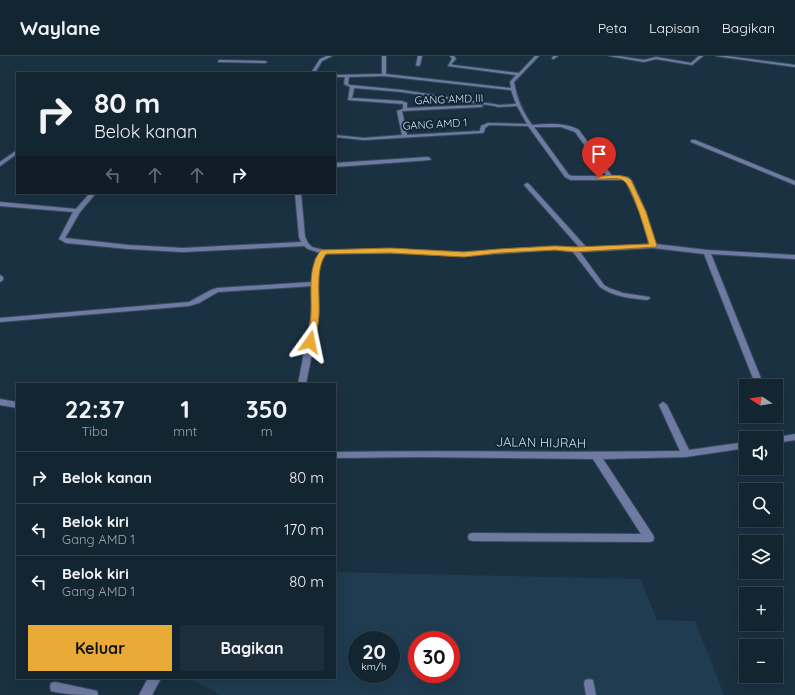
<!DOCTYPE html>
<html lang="id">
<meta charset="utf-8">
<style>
:root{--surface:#142532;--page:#1d2d3a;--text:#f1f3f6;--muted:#9da5ac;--line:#33424d;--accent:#e9aa38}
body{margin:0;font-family:Quicksand,sans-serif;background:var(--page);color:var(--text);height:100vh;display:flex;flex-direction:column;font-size:15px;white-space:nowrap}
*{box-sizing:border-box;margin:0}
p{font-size:13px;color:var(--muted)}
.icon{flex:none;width:22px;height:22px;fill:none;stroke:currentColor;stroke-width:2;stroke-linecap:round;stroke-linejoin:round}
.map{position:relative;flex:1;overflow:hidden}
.sheet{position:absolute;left:16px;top:327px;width:320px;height:296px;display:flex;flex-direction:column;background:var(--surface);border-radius:0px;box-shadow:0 4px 16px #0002,0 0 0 1px var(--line)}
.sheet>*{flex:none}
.hud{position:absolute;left:16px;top:16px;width:320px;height:122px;border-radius:0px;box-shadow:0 4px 16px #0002,0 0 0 1px var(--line);background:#142532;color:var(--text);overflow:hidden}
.needle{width:26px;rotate:282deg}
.buttons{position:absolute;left:739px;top:323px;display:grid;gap:8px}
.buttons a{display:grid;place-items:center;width:44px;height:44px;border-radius:0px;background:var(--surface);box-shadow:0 4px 16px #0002,0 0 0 1px var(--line);font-size:20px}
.speed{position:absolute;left:348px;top:575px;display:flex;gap:8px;font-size:20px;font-weight:700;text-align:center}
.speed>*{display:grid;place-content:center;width:52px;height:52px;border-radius:50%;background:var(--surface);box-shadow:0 4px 16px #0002,0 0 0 1px var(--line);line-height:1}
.speed small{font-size:10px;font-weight:400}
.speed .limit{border:6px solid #d22;background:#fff;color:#111}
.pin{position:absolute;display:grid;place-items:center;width:34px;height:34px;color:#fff;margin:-41px -17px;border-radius:50% 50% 50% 0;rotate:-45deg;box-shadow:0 0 4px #0007}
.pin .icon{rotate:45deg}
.me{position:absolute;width:44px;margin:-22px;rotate:12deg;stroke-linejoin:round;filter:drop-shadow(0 0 3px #0008)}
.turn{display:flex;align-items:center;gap:14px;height:84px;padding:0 12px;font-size:18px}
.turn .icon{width:52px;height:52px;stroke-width:2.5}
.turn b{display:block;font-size:28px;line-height:34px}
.lanes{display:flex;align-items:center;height:38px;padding:0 12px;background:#0003;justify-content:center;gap:20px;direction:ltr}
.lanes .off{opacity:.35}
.eta{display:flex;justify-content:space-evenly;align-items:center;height:68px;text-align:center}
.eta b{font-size:24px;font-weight:800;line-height:28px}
.primary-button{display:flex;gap:8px;margin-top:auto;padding:8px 12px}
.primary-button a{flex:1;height:46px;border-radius:0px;background:var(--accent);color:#111;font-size:16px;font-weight:800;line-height:46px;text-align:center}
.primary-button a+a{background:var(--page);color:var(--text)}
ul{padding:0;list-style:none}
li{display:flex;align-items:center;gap:12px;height:52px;padding:0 12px;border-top:1px solid var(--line)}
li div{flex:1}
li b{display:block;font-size:15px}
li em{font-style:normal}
header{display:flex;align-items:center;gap:24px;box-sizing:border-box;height:56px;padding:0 20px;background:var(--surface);border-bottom:1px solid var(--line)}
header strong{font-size:19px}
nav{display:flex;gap:22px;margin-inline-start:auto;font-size:14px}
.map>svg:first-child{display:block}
.built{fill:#1f3c51;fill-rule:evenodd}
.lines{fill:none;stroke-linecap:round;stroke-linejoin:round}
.service-casing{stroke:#374d5d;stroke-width:2}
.minor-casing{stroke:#374d5d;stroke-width:2}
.service{fill:#6f7aa2;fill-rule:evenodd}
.minor{fill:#6f7aa2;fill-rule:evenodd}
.route{fill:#e9aa38;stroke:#976e24}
.labels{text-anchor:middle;stroke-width:4;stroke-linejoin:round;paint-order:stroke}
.far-street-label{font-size:11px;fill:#d0dee8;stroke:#102737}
.street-label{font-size:13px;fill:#d0dee8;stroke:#102737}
</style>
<header>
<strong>Waylane</strong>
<nav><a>Peta</a><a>Lapisan</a><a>Bagikan</a></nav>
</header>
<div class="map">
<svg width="795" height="639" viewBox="0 0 795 639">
<rect width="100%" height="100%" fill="#1a3142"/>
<!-- built -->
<path class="built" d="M335 516 640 523 657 564 695 565 724 639H221L188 622H335ZM357 584H391V618H357ZM417 584H451V618H417Z"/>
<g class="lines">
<defs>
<g id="service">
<polygon points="589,623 593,624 596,639 586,639 584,628 585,624"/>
<path d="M55 626 93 634 97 635 98 639C83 639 66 639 51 635L50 631 51 627Z"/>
</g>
<g id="minor">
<polygon points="327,0 332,0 322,5 315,17 311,17 320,3"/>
<path d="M382 0H386V18L511 32 510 26 516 19 448 10 452 3 450 0H454L456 3 451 8 453 9 519 17 535 0H539L514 26C517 43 522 55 532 69 548 68 564 66 579 74L612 120 628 121 632 125 646 156 656 188 707 194 795 199V203L711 198 764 330H756L704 198 653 192 580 196 604 229 609 232 623 237 649 241 650 242 649 243 647 244C630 242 614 241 600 231L573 196 555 194 464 200 390 197 326 198C313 213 321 243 318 261 316 283 310 306 306 328H298L311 260 312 230 218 236 199 247 189 250 0 266V262L189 246 211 234 217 232 312 226 315 203 320 197 308 193 304 190 183 196 128 193 66 187 59 183 73 156 0 150V146L76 153 90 137H96L80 156 65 182 128 189 183 192 301 186 299 181 295 137H301L305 181 308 187 312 191 324 194 390 193 464 196 555 190 580 192 525 130 524 129 527 127 529 128 587 192 649 188 640 156 625 124H571L565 121 528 70 489 69 485 72 484 76 482 77 364 84 335 81V79L364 82 402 79 397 55 403 53V48L348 44 350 31 344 28 345 21H335V19L382 18ZM384 20 511 34 516 48 500 49 402 34 350 29 348 28 349 21ZM354 32 402 36 495 50 497 51 517 50 527 68 488 67 481 70 480 75 407 79 402 55 481 51 483 50 481 49 407 52V47L402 45 352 42ZM534 71H561L575 76 607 120H572L569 119Z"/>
<polygon points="418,0 422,0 420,9 418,10 416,9"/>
<polygon points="553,0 558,0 554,3 552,3"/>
<polygon points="609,0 618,0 644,4 656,1 691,7 699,0 703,0 692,9 656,3 644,6"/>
<polygon points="716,0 727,0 795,9 795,11"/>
<polygon points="219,4 265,5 267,6 265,7 218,6"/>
<polygon points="691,84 695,84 795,125 795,129 691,86"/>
<polygon points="17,94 17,98 0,110 0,106"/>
<polygon points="428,101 431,103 430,104 335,111 335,107"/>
<polygon points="0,219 3,221 3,224 0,226"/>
<polygon points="0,343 17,346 17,352 0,349"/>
<path d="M663 346 667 349 689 394 746 386V392L686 401 603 403 653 479 654 482 653 485 649 486 473 485 469 484 468 481 469 478 473 477 641 478 593 403 422 401 335 402V396C450 394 565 397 680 395L659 349Z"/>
<polygon points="795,378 795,384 776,387 776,382 773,382"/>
<polygon points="148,622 161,622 152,639 139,639"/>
</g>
</defs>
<!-- service casing -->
<use href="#service" class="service-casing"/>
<!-- minor casing -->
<use href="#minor" class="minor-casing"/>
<!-- service -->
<use href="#service" class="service"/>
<!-- minor -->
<use href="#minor" class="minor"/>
</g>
<!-- route -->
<path class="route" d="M599 120C609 120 623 117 631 124L646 156 657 190 656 191 575 196 555 194 499 197 464 201 390 197 326 198C315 212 320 241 319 258 319 267 316 277 314 286L310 288 306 286C308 277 311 267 311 258 312 236 307 212 321 194L390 192 464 196 499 193 555 190 575 191 649 188C646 177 632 130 624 125 618 120 604 124 597 123V121Z"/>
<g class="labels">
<!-- far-street labels -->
<g class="far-street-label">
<text transform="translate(449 43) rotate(-2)" y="4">GANG AMD III</text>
<text transform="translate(435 68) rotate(-3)" y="4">GANG AMD 1</text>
</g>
<!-- street labels -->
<g class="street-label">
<text transform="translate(541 386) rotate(1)" y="5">JALAN HIJRAH</text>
</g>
</g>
</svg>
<div class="buttons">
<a><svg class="needle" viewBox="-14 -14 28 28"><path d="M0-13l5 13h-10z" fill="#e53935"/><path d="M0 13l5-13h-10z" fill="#9da5ac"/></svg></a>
<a><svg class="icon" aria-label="sound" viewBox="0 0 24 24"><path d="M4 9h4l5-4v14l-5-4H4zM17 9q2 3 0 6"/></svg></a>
<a><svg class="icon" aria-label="search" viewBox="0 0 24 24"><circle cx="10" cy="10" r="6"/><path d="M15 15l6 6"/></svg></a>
<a><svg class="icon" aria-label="layers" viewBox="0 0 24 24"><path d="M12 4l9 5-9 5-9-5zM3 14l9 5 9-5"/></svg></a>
<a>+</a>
<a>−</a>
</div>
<div class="speed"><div>20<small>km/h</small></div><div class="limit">30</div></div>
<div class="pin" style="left:599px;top:122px;background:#d93025"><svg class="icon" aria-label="arrive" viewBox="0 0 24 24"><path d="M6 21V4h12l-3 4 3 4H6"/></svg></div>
<svg class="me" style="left:310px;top:286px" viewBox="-20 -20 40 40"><path d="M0-17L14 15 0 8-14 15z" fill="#e9aa38" stroke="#fff" stroke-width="4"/></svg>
<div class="hud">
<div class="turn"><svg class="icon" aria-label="right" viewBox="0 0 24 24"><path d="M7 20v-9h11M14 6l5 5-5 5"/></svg><div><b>80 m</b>Belok kanan</div></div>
<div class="lanes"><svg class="icon off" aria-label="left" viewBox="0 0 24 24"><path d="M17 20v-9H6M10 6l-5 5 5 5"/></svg><svg class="icon off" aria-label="ahead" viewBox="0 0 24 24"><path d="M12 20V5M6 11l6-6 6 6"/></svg><svg class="icon off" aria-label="ahead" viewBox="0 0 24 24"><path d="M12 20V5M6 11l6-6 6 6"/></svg><svg class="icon" aria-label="right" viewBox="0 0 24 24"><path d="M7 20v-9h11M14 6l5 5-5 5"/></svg></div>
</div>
<section class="sheet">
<div class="eta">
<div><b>22:37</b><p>Tiba</p></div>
<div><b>1</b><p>mnt</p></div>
<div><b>350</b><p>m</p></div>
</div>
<ul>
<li><svg class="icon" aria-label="right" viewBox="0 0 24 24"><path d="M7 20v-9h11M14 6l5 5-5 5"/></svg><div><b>Belok kanan</b></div><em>80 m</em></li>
<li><svg class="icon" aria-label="left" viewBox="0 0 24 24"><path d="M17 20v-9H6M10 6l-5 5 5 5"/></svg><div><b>Belok kiri</b><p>Gang AMD 1</p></div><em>170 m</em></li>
<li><svg class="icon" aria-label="left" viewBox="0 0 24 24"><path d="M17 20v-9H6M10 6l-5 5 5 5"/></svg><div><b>Belok kiri</b><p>Gang AMD 1</p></div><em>80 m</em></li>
</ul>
<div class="primary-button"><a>Keluar</a><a>Bagikan</a></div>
</section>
</div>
